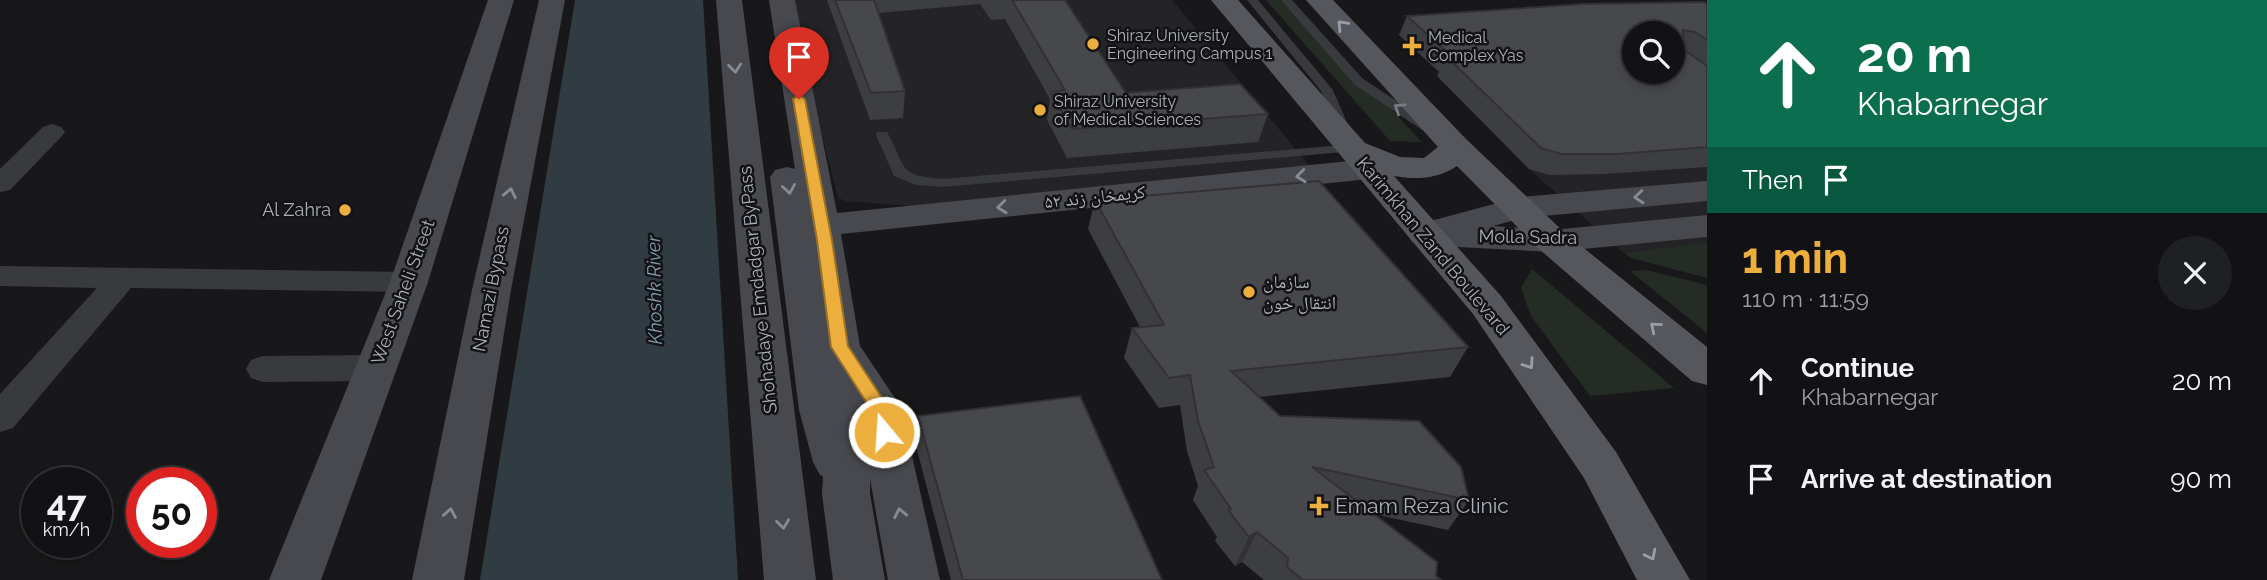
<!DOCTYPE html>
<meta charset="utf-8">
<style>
:root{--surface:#121214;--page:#1f2022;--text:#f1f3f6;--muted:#9c9ea0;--line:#313234;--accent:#ecae3d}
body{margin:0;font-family:Raleway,"Noto Naskh Arabic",sans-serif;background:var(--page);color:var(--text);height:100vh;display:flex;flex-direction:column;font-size:26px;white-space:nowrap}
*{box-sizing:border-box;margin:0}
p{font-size:23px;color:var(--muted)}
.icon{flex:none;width:38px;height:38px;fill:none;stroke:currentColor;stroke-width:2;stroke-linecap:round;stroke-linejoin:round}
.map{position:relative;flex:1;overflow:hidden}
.side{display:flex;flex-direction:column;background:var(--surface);width:560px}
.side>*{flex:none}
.hud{background:#0b6e4f;color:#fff;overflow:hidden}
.fabs{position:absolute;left:1622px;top:21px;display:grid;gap:14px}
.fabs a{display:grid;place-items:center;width:63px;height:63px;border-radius:50%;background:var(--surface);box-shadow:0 4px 10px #0003,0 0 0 2px var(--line);font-size:35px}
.speed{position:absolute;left:21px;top:467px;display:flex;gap:14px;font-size:35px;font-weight:700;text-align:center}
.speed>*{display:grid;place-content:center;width:91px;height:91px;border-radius:50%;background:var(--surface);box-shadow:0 4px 10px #0003,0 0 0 2px var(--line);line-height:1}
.speed small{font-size:18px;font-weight:400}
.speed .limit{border:10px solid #d22;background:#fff;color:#111}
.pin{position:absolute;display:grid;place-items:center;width:60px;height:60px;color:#fff;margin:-72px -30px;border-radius:50% 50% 50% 0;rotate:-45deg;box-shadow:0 0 7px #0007}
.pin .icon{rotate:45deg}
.me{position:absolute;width:77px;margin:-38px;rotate:342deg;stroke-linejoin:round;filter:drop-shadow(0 0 5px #0008)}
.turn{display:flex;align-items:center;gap:24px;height:147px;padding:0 35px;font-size:32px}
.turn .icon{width:91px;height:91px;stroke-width:2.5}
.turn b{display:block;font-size:49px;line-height:60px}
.then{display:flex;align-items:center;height:66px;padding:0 35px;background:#0003;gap:14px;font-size:26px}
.round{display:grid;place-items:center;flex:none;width:74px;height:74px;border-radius:37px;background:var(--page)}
.summary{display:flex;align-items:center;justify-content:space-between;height:119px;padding:0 35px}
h1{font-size:42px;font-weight:700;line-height:52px;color:var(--accent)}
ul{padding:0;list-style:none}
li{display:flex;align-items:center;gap:21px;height:98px;padding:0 35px}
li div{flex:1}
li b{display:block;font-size:26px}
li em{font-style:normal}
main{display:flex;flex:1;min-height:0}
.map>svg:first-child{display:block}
.built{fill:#242427}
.green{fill:#242c25}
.water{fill:#313b42}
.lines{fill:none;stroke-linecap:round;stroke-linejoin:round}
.service{fill:#393a3e;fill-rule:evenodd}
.minor{fill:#393a3e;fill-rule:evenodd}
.secondary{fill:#47494e;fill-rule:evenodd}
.primary{fill:#55575d;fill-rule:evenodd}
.wall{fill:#3d3e41}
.shaded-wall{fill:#323235}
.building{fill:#47484c;stroke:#323235;stroke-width:2;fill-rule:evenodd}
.oneway{stroke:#999da7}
.oneway2{stroke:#878b94}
.oneway3{stroke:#777a82}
.route{fill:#ecae3d;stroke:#997128;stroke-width:2}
.poi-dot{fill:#ecae3d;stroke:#131315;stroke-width:2.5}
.labels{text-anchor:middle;stroke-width:5;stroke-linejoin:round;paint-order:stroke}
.far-poi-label{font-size:16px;fill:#aaafb9;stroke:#131315;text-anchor:start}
.street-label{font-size:18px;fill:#aaafb9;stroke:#131315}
.poi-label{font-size:18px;fill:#aaafb9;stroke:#131315;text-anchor:end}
.water-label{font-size:19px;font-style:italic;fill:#839db2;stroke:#131315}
.near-poi-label{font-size:21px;fill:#aaafb9;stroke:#131315;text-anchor:start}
</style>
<main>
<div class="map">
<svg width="1707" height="580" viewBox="0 0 1707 580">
<rect width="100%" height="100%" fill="#18181a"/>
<!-- built -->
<g class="built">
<polygon points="788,0 1172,0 1313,170 912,206 846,201 838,198"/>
<polygon points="1625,122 1707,141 1707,242 1624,253 1529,169 1485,124"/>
</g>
<!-- green -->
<g class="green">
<polygon points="1266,0 1287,0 1422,142 1390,141"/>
<polygon points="1707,242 1707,278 1631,258 1624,253"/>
<polygon points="1532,269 1674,388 1590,396 1531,316 1521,288"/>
<polygon points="1646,270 1707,285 1707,333 1630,271"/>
</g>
<!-- water -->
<polygon class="water" points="575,0 703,0 738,580 480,580"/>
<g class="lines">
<!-- service -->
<g class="service">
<path d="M1247 0H1258L1333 90 1358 148 1356 151 942 187 916 185 894 176 876 135 877 132H887C907 167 896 175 942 179L1343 145 1321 91Z"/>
<polygon points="1281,0 1292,0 1363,79 1432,124 1432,130 1422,130 1355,85"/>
</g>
<!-- minor -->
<g class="minor">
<polygon points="52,124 61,127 65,132 61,137 10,190 0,192 0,169 43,127"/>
<polygon points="0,266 409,272 420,275 425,282 420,289 409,292 131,288 13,428 0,432 0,394 97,288 0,286"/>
<polygon points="376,355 388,359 393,368 388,377 376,381 263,382 251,378 246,369 251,360 263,356"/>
</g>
<!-- secondary -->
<g class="secondary">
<polygon points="488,0 514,0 428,282 321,580 269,580 390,282"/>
<polygon points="539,0 565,0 511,290 464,580 412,580 472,290"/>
<polygon points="716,0 742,0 816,580 764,580"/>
<polygon points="769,0 795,0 837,213 1369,159 1381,162 1386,169 1381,176 1369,179 841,234 860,346 901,407 940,580 888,580 870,479 870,494 885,580 833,580 822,494 823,476 820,475 813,462 799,410 770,177 775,170 787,167 795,169"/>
<polygon points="1707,181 1707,201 1522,218 1493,226 1552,230 1707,215 1707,237 1552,252 1458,247 1445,244 1443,240 1425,245 1412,242 1407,234 1412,226 1520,197"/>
</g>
<!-- primary -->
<path class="primary" d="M1211 0H1238L1365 143 1400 157 1424 158 1438 147 1306 0H1333L1466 139 1565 233 1707 347V385L1692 381 1539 249 1457 166C1438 179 1416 180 1394 176L1501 296 1616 452 1690 580H1637L1584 478 1473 314Z"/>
</g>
<!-- wall -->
<g class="wall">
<polygon points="827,0 1065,0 1126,93 1268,114 1258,142 1067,158 1047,120 1050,99 1005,19 991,20 980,4 878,13 905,91 903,118 870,120"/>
<polygon points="1707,4 1707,167 1604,174 1549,175 1529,169 1437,76 1439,72 1399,35 1407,16"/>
<polygon points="1095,200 1468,347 1450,377 1259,397 1280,416 1469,500 1448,530 1373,514 1441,580 1264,580 1242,562 1235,566 1215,541 1217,537 1193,500 1198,486 1187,451 1180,405 1159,408 1124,358 1132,328 1140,327 1088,229"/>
<polygon points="918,416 1162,580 951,580 916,446"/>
</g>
<!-- shaded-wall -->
<polygon class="shaded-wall" points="1257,532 1242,562 1235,566 1249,537"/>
<!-- building -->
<g class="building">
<polygon points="835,0 874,0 905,91 871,93"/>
<polygon points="1012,0 1065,0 1126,93 1240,84 1268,114 1072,129 1051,92 1065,90"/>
<path d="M1704 2 1707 4V40L1695 32 1683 30V49L1707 66V147L1617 154H1561L1541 148 1446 56H1451L1407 16 1583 4ZM1634 33H1673V72H1634Z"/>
<polygon points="1319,181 1468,347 1231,371 1280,416 1419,421 1461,467 1469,500 1312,467 1437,562 1436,576 1441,580 1303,580 1287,567 1288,558 1257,532 1249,537 1229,511 1231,509 1204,470 1214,467 1198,421 1190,375 1169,378 1132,328 1164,325 1095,200"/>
<polygon points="1080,396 1162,580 963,580 918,416"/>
</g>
<!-- one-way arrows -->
<defs><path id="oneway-chevron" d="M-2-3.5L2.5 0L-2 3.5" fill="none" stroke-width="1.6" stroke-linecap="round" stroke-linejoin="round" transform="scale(1.75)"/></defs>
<g class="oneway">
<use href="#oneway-chevron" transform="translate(1342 25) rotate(-133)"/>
<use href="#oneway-chevron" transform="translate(1655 327) rotate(-140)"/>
<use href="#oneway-chevron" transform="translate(1529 364) rotate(55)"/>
<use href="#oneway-chevron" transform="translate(1651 555) rotate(63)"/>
</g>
<g class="oneway2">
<use href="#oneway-chevron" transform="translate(735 68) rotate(84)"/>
<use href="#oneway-chevron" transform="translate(1301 176) rotate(174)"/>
<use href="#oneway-chevron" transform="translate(789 189) rotate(81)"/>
<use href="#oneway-chevron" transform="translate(510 193) rotate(-78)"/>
<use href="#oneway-chevron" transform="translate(1639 197) rotate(175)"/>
<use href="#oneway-chevron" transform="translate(1002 207) rotate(174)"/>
<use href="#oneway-chevron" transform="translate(450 513) rotate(-80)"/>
<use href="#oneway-chevron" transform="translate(900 513) rotate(-102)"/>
<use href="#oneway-chevron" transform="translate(783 524) rotate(83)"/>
</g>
<use class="oneway3" href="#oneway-chevron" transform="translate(1399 108) rotate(-146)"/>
<!-- route -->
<polygon class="route" points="799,95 805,99 832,240 848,346 888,407 893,432 890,437 884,439 877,437 870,408 831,347 817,240 793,99"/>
<!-- markers -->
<g class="poi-dot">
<circle cx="1093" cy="44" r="7"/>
<path d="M1408.5 35.5h7v7h7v7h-7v7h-7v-7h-7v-7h7z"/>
<circle cx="1040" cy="110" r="7"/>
<circle cx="345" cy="210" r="7"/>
<circle cx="1249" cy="292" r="7"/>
<path d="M1315.5 495.5h7v7h7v7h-7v7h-7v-7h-7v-7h7z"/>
</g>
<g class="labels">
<!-- far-poi labels -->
<g class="far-poi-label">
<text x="1107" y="41">Shiraz University<tspan x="1107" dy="18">Engineering Campus 1</tspan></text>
<text x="1428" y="43">Medical<tspan x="1428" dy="18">Complex Yas</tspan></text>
<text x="1054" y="107">Shiraz University<tspan x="1054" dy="18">of Medical Sciences</tspan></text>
</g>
<!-- street labels -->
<g class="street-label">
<text transform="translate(1095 197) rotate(-6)" y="6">کریمخان زند ۵۲</text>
<text transform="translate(1528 237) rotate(1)" y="6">Molla Sadra</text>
<text transform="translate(1433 246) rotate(50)" y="6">Karimkhan Zand Boulevard</text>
<text transform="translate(491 289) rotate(-79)" y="6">Namazi Bypass</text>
<text transform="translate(758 290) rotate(-96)" y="6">Shohadaye Emdadgar ByPass</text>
<text transform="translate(403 292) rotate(-70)" y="6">West Saheli Street</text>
</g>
<!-- poi labels -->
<g class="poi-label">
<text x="331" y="216">Al Zahra</text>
<text x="1263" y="288" text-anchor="start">سازمان<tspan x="1263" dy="21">انتقال خون</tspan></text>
</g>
<!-- water labels -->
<g class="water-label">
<text transform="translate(654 290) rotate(-91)" y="7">Khoshk River</text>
</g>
<!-- near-poi labels -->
<g class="near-poi-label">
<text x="1335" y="513">Emam Reza Clinic</text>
</g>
</g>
</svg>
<div class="fabs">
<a><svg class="icon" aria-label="search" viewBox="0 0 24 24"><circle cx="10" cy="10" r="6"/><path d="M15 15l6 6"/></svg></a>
</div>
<div class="speed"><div>47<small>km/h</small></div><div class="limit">50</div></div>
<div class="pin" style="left:799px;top:99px;background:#d93025"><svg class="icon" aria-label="arrive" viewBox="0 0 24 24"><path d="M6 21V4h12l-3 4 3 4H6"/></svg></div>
<svg class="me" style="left:884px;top:432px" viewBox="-20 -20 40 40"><circle r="17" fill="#ecae3d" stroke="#fff" stroke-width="3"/><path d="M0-11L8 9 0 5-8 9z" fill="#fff"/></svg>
</div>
<section class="side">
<div class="hud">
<div class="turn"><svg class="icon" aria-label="ahead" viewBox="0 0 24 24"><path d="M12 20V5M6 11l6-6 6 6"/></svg><div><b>20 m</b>Khabarnegar</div></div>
<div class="then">Then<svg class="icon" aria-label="arrive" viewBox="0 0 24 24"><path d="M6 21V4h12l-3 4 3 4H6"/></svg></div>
</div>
<div class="summary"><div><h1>1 min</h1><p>110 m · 11:59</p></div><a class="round"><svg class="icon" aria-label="close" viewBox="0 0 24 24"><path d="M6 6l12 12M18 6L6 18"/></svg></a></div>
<ul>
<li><svg class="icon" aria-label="ahead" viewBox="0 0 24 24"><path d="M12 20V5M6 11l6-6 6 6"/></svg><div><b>Continue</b><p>Khabarnegar</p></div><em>20 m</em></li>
<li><svg class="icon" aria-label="arrive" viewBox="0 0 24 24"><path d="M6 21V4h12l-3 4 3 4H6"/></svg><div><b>Arrive at destination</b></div><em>90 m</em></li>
</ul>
</section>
</main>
